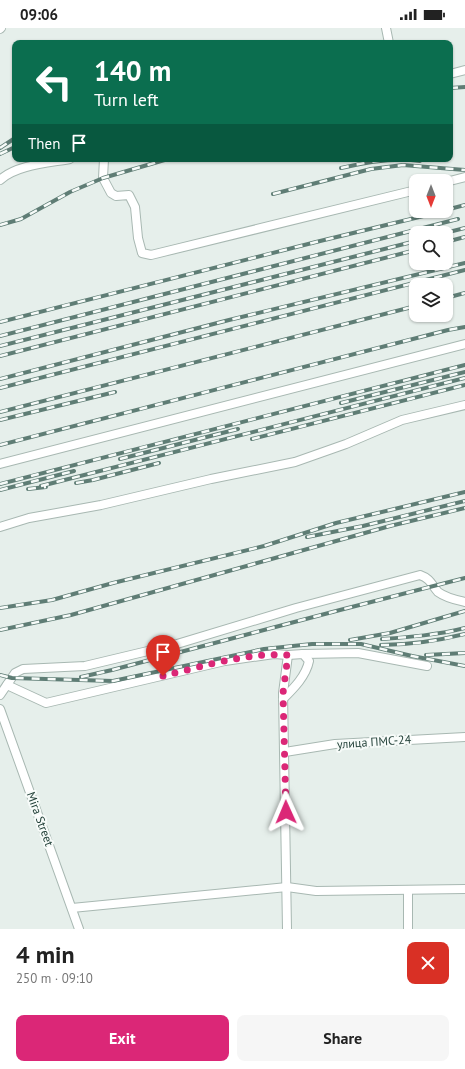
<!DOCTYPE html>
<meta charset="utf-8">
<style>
:root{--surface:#fff;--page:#f6f6f6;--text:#222;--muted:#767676;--accent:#db2777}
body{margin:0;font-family:"PT Sans",sans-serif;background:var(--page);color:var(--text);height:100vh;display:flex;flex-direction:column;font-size:15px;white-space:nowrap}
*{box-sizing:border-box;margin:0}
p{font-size:13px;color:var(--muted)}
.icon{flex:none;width:22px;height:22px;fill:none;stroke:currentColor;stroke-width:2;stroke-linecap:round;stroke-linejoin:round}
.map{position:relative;height:901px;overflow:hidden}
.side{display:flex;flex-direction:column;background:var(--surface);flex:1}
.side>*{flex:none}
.banner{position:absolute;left:12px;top:12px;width:441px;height:122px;border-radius:8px;box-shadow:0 1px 3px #0004;background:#0b6e4f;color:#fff;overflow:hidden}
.needle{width:26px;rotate:180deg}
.tools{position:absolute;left:409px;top:146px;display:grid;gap:8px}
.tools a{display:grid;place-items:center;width:44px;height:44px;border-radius:8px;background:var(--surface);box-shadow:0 1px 3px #0004;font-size:20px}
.pin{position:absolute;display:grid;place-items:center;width:34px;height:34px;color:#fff;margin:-41px -17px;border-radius:50% 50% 50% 0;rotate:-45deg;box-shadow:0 0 4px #0007}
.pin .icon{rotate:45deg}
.me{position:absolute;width:44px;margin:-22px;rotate:359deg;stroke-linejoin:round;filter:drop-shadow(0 0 3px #0008)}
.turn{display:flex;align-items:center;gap:14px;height:84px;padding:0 16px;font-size:18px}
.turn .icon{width:52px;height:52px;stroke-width:2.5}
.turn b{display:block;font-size:28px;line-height:34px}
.then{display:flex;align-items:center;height:38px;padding:0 16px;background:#0003;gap:8px;font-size:15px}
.round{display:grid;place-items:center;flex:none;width:42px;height:42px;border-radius:8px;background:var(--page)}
.headline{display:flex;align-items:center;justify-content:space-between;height:68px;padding:0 16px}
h1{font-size:24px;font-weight:600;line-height:30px}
.primary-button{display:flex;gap:8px;margin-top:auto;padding:8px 16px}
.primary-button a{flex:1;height:46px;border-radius:8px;background:var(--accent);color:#fff;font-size:16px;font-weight:600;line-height:46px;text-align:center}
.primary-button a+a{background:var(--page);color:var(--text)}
.status{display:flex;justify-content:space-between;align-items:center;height:28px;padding:0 20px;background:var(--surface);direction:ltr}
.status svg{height:11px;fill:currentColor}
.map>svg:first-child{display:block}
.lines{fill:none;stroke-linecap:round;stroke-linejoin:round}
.minor-casing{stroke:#a8b8b2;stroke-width:10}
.minor{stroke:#fff;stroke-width:8}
.rail-casing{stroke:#5f7d75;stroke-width:4}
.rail{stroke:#f7fbf9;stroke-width:2.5;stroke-dasharray:8;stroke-linecap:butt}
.route{stroke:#db2777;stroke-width:7;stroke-dasharray:0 12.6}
.labels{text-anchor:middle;stroke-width:4;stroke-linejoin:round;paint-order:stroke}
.street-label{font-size:12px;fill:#24423a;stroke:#f7fbf9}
</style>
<div class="status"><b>09:06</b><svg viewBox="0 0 49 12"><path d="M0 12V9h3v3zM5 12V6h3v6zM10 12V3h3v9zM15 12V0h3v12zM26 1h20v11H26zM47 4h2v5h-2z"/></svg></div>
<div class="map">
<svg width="465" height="901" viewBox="0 0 465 901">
<rect width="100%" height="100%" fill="#e6efeb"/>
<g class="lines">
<defs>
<g id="minor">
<polyline points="386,0 389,15"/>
<polyline points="0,1 1,0"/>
<polyline points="450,46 465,42"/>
<polyline points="104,131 103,150 111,165 116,168 129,167 135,179 138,210 142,225 151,227 416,162"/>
<path d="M0 152C16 137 48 135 70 131"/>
<polyline points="446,154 465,149"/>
<polyline points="0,436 465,316"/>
<polyline points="0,499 29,490 101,477 211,451 295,434 346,416 402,392 465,377"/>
<polyline points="303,626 358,625 427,638"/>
<path d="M7 657 46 675 225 633 274 626 288 627 303 626 309 633C306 648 294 660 283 671"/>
<path d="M0 667 15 645 23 641 85 638 177 616 296 580 420 547C431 551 431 556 438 564 446 570 456 572 465 574"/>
<polyline points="0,681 79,901"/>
<polyline points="285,724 335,716 465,709"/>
<polyline points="72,880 287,859 316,863 465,861"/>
<polyline points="287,901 283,665 288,627"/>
<polyline points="408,901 408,862"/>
</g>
</defs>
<!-- minor casing -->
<use href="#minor" class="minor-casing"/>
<!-- minor -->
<use href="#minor" class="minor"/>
<defs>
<g id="rail">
<polyline points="450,60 465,59"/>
<polyline points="0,120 15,110"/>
<polyline points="0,126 15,119"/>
<path d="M341 140C366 134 394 129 420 133"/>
<polyline points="273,166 371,141 403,137 465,142"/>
<polyline points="446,182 465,177"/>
<polyline points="0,197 21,191 70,164 103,150 168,131"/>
<polyline points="445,205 465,200"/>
<polyline points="446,214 465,209"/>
<polyline points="446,270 465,265"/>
<polyline points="0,294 316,214 444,183"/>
<polyline points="0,308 458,191"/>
<polyline points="0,318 416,213"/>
<polyline points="0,328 416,222"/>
<polyline points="0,351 229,292 465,235"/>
<polyline points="0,360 465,242"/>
<polyline points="341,375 465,344"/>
<polyline points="0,384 416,278"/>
<polyline points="0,392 115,364"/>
<polyline points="252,411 465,357"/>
<polyline points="0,417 448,302 465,299"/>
<polyline points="120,431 238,401"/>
<polyline points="76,455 93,452 159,435"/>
<polyline points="0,456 465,337"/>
<polyline points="41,458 465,350"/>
<polyline points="28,461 46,459"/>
<polyline points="0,462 74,443"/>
<polyline points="307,509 363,498 465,473"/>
<polyline points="0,580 52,572 113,555 264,518 336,495 465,464"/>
<polyline points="0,602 71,587 390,498 465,480"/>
<path d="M382 611C410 609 438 607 465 600"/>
<polyline points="350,612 390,605 465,583"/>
<path d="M381 617C409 617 437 613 465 606"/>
<polyline points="426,627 465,625"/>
<polyline points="0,647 12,650 113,653 264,621 312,616 361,616 412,628 465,638"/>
<polyline points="81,649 112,642 340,582 465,550"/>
</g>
</defs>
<!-- rail casing -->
<use href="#rail" class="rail-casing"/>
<!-- rail -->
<use href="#rail" class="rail"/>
</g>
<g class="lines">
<!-- route -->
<path class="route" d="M163 648C201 639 248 624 288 627L283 665 286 784"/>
</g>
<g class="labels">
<!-- street labels -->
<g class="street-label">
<text transform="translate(374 714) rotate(-4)" y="4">улица ПМС-24</text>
<text transform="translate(40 791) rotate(70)" y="4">Mira Street</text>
</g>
</g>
</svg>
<div class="tools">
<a><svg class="needle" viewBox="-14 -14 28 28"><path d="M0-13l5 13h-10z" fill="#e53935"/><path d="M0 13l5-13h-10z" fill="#767676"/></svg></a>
<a><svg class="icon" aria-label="search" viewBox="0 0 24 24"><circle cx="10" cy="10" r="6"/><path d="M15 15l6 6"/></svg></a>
<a><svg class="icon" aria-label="layers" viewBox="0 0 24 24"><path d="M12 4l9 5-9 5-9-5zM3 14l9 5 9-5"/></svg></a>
</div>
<div class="pin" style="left:163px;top:648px;background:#d93025"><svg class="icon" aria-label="arrive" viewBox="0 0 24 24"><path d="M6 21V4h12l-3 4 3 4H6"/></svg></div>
<svg class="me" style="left:286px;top:784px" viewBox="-20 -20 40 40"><path d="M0-17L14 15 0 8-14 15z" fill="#db2777" stroke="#fff" stroke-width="4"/></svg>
<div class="banner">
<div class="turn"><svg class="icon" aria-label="left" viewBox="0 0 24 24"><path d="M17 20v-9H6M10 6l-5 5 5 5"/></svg><div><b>140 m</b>Turn left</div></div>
<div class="then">Then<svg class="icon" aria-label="arrive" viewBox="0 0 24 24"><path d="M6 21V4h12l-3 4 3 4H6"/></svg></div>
</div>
</div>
<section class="side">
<div class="headline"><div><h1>4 min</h1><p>250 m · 09:10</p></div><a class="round" style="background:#d93025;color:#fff"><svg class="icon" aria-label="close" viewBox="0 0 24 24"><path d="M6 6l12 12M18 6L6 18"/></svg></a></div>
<div class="primary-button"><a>Exit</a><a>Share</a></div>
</section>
